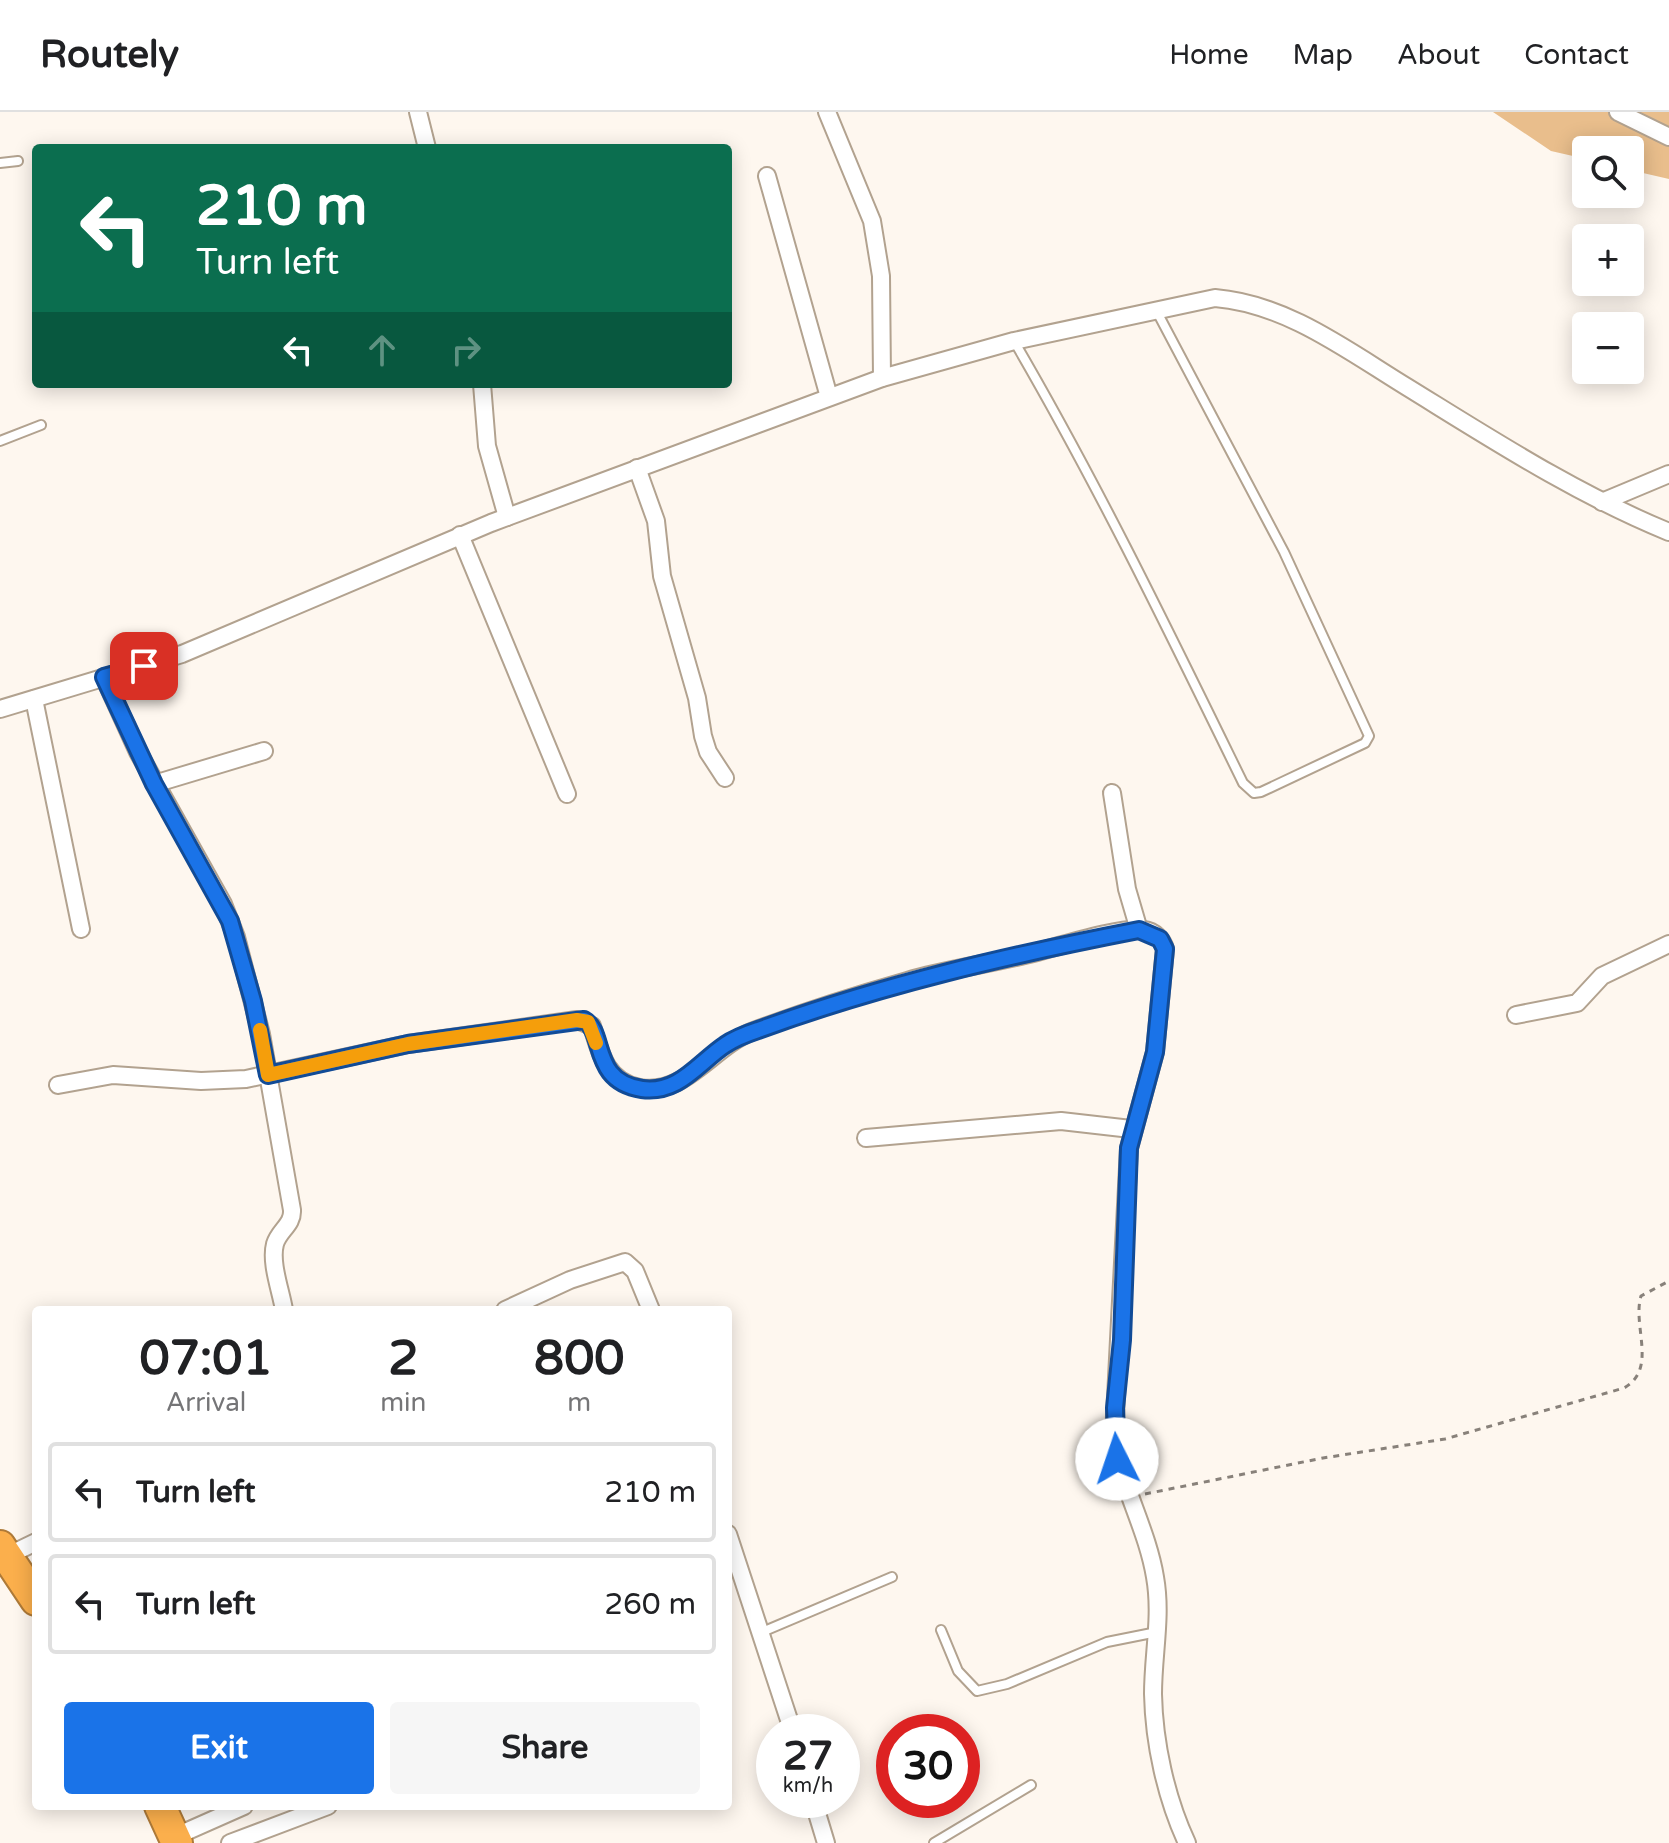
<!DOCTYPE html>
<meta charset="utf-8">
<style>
:root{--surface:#fff;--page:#f6f6f6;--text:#202124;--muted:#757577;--line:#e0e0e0;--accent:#1a73e8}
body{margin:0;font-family:"Varela Round",sans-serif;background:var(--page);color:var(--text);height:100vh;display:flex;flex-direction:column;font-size:30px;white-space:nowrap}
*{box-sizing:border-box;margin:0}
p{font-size:26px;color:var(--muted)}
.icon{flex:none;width:44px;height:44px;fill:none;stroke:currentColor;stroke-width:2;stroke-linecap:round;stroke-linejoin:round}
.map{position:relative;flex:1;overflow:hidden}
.drawer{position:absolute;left:32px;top:1194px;width:700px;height:504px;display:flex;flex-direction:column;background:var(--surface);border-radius:8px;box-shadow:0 4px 20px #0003}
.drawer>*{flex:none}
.banner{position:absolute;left:32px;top:32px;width:700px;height:244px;border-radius:8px;box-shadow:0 4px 20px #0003;background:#0b6e4f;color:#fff;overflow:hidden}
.controls{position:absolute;left:1572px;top:24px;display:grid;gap:16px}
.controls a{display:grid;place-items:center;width:72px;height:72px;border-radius:8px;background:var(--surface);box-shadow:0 4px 20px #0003;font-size:40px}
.speed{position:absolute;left:756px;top:1602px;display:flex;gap:16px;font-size:40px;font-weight:700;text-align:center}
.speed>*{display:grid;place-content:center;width:104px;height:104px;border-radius:50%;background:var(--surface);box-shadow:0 4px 20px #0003;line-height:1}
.speed small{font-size:20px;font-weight:400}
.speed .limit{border:12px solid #d22;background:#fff;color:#111}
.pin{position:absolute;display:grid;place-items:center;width:68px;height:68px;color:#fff;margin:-34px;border-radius:16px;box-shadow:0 4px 12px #0006}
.me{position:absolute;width:88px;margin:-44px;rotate:356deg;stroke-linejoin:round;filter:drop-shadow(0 0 6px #0008)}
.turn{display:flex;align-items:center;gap:28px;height:168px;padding:0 32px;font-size:36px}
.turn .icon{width:104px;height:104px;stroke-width:2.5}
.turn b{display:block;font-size:56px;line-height:68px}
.lanes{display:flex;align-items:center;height:76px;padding:0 32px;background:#0003;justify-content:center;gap:40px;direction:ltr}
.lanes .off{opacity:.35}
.eta{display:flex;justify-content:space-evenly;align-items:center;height:136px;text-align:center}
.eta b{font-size:48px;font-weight:800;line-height:56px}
.action{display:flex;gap:16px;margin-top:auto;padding:16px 32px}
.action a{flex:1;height:92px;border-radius:8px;background:var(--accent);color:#fff;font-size:32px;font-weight:800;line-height:92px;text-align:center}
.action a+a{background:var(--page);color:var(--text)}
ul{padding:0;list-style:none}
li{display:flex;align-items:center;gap:24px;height:100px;margin:0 16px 12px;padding:0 16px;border:4px solid var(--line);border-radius:8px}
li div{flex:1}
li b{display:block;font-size:30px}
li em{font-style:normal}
header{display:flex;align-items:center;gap:48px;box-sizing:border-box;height:112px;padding:0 40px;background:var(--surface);border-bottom:2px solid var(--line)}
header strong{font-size:38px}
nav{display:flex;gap:44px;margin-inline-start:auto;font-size:28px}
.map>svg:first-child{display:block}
.green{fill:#e9be8c}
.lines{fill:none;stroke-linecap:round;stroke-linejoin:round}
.lane-casing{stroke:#b2a28f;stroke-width:12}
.street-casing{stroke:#b2a28f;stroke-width:20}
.highway-casing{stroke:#ae7a38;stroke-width:34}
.path{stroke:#88817a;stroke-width:3;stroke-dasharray:6 6;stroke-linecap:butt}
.lane{stroke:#fff;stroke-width:8}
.street{stroke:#fff;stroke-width:16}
.highway{stroke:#fbaf4c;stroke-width:30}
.route-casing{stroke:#114b97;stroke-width:20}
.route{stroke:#1a73e8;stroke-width:14}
.slow{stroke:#f59e0b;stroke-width:14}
</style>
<header>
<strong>Routely</strong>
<nav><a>Home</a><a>Map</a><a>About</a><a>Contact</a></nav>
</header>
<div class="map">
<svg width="1669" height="1731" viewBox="0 0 1669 1731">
<rect width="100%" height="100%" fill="#fef7ef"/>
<!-- green -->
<polygon class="green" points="1493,0 1669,0 1669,67 1630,58 1630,38 1586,38 1586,47 1551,39"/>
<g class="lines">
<defs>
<g id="lane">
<polyline points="0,51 18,49"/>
<path d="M1014 229C1098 373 1170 522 1243 671L1254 681 1261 680 1365 631 1369 624 1284 440 1156 198"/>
<polyline points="0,329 41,313"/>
<polyline points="941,1518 958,1559 977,1579 1007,1572 1107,1530 1157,1520"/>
<polyline points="762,1520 892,1465"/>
<polyline points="934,1731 1031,1673"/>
</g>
<g id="street">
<polyline points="418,0 427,36"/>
<polyline points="827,0 872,109 881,164 882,266"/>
<polyline points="1618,0 1669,25"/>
<polyline points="767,64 829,285"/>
<polyline points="482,272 487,334 507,405"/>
<polyline points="637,356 656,409 662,464 697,586 703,624 708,640 725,666"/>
<polyline points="1602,390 1669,362"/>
<polyline points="460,423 567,682"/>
<path d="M104 565 138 640 223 792 236 825 261 922 292 1098C293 1113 279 1118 275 1132 270 1151 281 1179 284 1198"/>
<polyline points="34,587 81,817"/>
<path d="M0 597 182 542 491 411 882 266 1014 229 1215 186C1287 192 1348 239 1407 275 1493 328 1576 382 1669 420"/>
<polyline points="154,672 264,639"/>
<polyline points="1112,681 1127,777 1139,818"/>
<polyline points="1516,903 1577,891 1602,864 1669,832"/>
<path d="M58 973 113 963 201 969 246 967 408 932 577 908 592 914C600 942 607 970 640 976 685 984 713 935 751 920 801 901 854 884 907 869 948 857 995 851 1037 840 1060 834 1124 814 1144 818 1154 819 1163 828 1165 837L1155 940 1129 1036 1114 1323C1120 1373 1147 1416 1155 1465 1162 1504 1153 1542 1153 1582 1154 1631 1166 1686 1187 1731"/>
<polyline points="866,1026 1061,1009 1131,1017"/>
<polyline points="505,1198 570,1168 625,1150 635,1159 651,1198"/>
<polyline points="728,1422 793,1620"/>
<polyline points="7,1444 36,1430"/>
<polyline points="813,1688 826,1731"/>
<polyline points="174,1725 244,1694"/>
<polyline points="230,1731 328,1694"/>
</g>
<g id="highway">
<polyline points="0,1434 36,1488"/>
<polyline points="160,1694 177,1731"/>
</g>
</defs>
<!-- lane casing -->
<use href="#lane" class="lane-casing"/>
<!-- street casing -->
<use href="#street" class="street-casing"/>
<!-- highway casing -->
<use href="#highway" class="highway-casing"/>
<!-- path -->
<path class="path" d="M1145 1382 1323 1346 1445 1327 1624 1276C1658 1257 1632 1214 1641 1184L1669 1169"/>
<!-- lane -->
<use href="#lane" class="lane"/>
<!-- street -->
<use href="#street" class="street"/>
<!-- highway -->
<use href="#highway" class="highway"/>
</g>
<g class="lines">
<defs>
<path id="route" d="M144 554 104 565 154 672 230 809 253 889 268 963 408 932 584 908C606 920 590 969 642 977 679 982 698 951 725 933 735 926 746 922 758 918 881 873 1010 843 1139 818L1160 827 1165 837 1155 940 1129 1036 1122 1228 1115 1296 1117 1347"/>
</defs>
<!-- route casing -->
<use href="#route" class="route-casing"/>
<!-- route -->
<use href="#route" class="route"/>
<!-- slow -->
<polyline class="slow" points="260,918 268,963 408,932 577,908 588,910 596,931"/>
</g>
</svg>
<div class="controls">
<a><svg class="icon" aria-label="search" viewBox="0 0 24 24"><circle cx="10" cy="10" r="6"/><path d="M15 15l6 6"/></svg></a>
<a>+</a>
<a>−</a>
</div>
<div class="speed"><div>27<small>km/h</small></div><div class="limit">30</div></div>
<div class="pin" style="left:144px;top:554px;background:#d93025"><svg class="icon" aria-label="arrive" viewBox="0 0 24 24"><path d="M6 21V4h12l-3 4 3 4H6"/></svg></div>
<svg class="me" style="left:1117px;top:1347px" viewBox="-20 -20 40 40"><circle r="19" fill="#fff"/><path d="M0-13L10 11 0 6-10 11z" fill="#1a73e8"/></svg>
<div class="banner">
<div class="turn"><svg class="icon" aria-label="left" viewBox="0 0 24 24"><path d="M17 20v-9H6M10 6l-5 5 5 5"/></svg><div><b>210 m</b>Turn left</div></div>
<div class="lanes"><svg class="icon" aria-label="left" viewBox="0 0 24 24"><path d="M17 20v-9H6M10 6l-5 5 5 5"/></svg><svg class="icon off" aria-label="ahead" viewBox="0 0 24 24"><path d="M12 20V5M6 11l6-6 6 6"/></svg><svg class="icon off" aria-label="right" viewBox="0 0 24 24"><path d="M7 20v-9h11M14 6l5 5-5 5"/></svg></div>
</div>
<section class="drawer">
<div class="eta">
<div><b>07:01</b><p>Arrival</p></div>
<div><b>2</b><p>min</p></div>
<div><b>800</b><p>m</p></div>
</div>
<ul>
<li><svg class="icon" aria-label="left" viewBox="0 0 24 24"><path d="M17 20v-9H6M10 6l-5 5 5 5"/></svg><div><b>Turn left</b></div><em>210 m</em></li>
<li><svg class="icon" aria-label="left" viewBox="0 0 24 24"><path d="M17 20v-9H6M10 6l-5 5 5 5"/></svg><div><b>Turn left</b></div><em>260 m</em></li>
</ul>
<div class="action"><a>Exit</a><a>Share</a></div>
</section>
</div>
